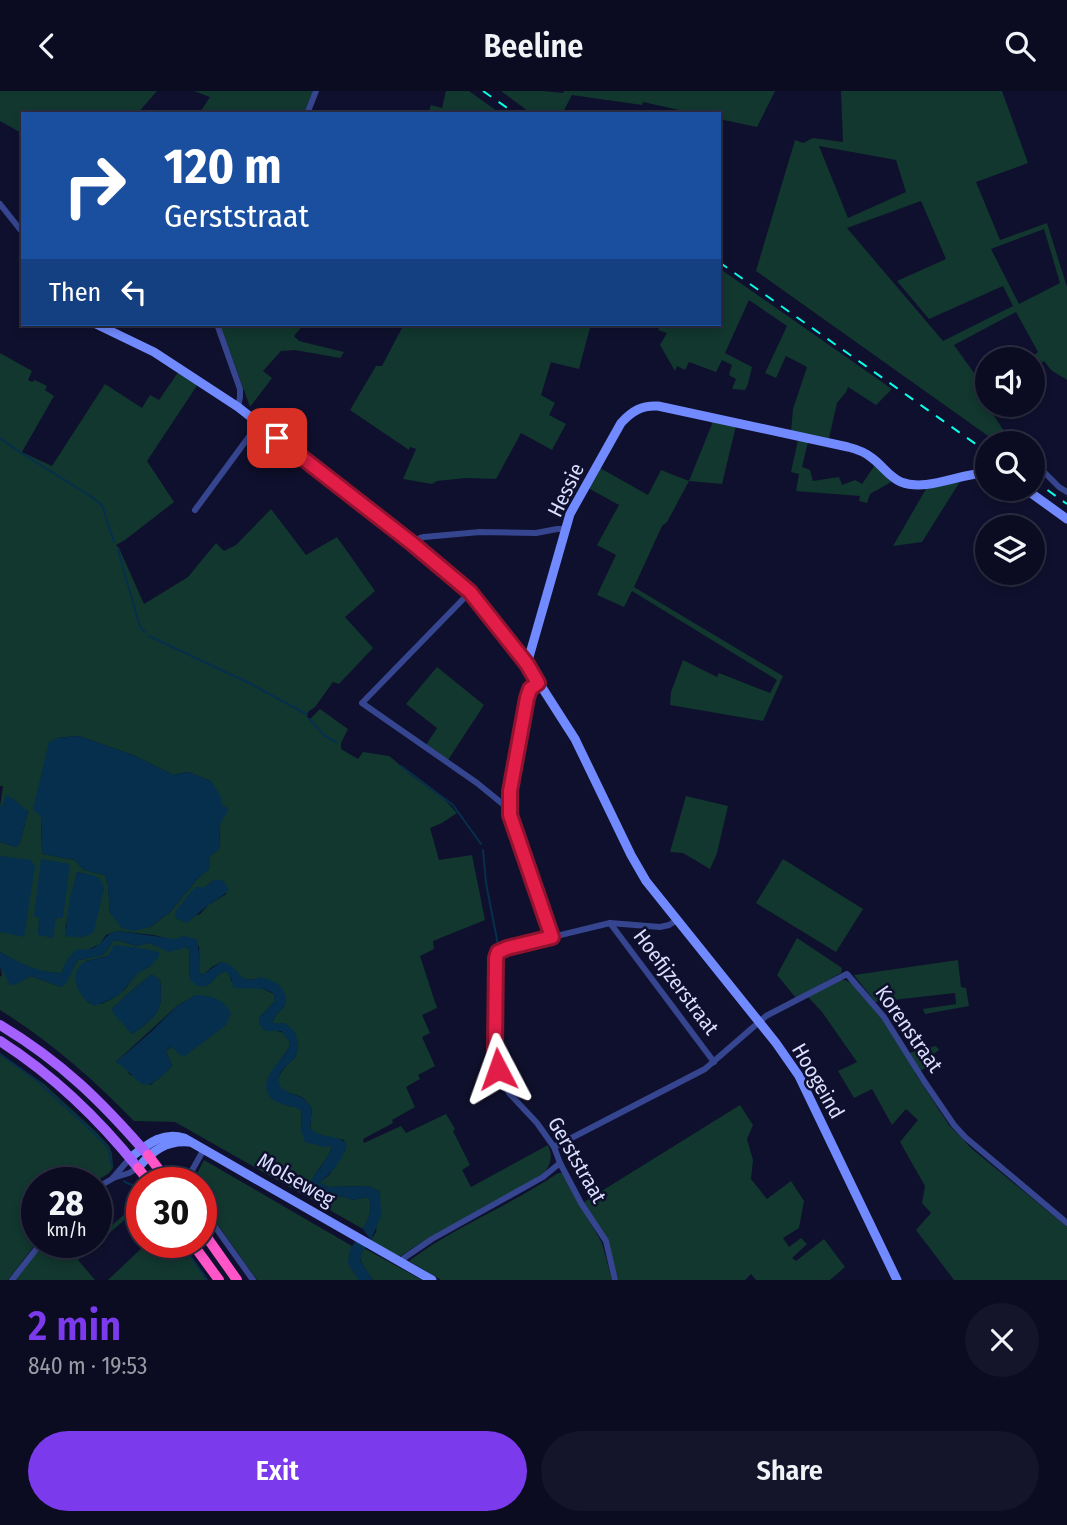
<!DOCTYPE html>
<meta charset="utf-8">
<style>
:root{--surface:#0b0c22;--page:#14152a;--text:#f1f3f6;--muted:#9a9ba5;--line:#2b2c40;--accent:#7c3aed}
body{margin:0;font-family:"Fira Sans Condensed",sans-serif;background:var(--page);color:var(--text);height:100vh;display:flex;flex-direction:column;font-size:26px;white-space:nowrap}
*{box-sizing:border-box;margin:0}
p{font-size:23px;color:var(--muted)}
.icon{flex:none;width:38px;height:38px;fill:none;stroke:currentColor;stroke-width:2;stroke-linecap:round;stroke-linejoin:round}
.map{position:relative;height:1189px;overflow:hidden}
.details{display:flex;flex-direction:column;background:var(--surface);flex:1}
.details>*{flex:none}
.guide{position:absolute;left:21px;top:21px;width:700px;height:214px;border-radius:0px;box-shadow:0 4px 10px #0003,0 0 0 2px var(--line);background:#1a4fa0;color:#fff;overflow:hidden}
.tools{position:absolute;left:975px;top:256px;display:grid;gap:14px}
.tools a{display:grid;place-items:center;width:70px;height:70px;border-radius:50%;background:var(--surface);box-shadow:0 4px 10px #0003,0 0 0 2px var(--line);font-size:35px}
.speed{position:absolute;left:21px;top:1076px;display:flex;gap:14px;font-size:35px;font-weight:700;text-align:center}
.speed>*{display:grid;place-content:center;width:91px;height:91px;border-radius:50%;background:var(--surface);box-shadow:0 4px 10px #0003,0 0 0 2px var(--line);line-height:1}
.speed small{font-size:18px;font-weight:400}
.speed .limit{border:10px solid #d22;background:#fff;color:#111}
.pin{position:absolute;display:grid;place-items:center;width:60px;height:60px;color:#fff;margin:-30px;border-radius:14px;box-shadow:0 4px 10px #0006}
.me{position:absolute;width:77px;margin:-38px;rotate:356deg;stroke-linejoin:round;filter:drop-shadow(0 0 5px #0008)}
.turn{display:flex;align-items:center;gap:24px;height:147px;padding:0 28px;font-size:32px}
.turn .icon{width:91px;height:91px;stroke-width:2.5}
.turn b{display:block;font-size:49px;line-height:60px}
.then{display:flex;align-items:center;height:66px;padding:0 28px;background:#0003;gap:14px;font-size:26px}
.round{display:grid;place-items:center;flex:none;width:74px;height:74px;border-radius:37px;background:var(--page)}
.overview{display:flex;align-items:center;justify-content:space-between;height:119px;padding:0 28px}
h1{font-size:42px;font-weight:600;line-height:52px;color:var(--accent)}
.cta{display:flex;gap:14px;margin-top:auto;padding:14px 28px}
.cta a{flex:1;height:80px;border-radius:42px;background:var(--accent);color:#fff;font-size:28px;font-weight:600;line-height:80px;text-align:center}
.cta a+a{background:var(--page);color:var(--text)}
header{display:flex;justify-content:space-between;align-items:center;height:91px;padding:0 28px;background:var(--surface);font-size:32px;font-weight:600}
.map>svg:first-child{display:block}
.green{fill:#11372e;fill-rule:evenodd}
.water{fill:#062f4e}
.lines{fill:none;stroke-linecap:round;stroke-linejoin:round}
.stream{stroke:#062f4e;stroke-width:2}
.river{stroke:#062f4e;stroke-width:12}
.street{stroke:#36458f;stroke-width:6}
.secondary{stroke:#718aff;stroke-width:9}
.primary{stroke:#a461ff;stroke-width:10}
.highway{stroke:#ff55c9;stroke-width:10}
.rail{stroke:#06ffe6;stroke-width:2;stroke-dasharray:10 9;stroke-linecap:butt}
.route-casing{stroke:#92132f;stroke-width:18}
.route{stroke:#e11d48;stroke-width:12}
.labels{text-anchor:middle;stroke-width:5;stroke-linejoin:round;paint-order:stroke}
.street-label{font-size:21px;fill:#dadeff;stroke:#0f102d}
</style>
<header><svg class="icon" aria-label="back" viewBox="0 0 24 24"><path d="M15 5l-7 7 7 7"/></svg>Beeline<svg class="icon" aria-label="search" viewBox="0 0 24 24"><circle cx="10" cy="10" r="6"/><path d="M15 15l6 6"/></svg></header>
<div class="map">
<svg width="1067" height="1189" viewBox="0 0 1067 1189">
<rect width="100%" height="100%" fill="#0f102d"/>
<!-- green -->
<g class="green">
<polygon points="0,0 157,0 137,23 23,23 23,43 0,30"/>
<polygon points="194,0 313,0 304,23 199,23 210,6"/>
<polygon points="446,0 469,0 501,23 428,23 431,14 442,17"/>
<polygon points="501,0 543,0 563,2 564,0 775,0 757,36 719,28 719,23 697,23 643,11 642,14 572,4 562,23 532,23"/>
<path d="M841 0H1002L1028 72 976 91 1000 149 1047 132 1067 196V289L1051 279 1044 270 1033 277 1032 268H1029L1038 261 1016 221 954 254 984 296 987 294V313H992L995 319 992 322 1012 352H998L756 180 795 49 803 52 813 47 843 51ZM819 55 896 69 906 101 848 127ZM921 110 946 168 897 190 929 228 1003 195 1013 215 943 250 847 137ZM1044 138 1060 192 1019 213 991 158Z"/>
<polygon points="719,177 892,298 876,314 848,296 846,301 837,312 829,347 791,340 793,318 807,276 786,265 776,287 765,282 787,235 749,209 725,262 752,276 748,293 745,299 732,298 736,288 729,284 732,274 722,269 716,281 689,271 685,279 677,275 675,280 660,254 667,242 658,239 661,233 719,233"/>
<polygon points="220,233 304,233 294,245 299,250 344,261 340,267 295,259 281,260 263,280 272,287 250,316"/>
<polygon points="404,233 591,233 579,278 546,270 551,271 541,304 555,312 549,324 566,333 552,359 521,342 496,388 466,387 437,390 432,393 403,388 416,358 410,356 409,359 350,319 376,275 382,275"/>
<path d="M0 262 32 280 28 289 32 291 35 289 47 295 45 299 54 305 22 361 52 375 105 293 142 317 150 304 159 309 179 280 198 293 147 370 174 411 125 449 116 454 119 457 144 513 188 486 216 452 224 460 236 454 271 418 306 464 337 446 375 500 345 526 373 557 339 593 333 591 315 616 308 621 307 626 310 628 320 618 348 638 341 652V658L358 668 363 661 389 665 393 668 411 684 444 708 457 722 442 732 430 737 439 769 472 764 485 829 433 850 434 858 420 865 437 917 422 924 430 942 422 946 435 975 418 984 420 988 406 996 415 1016 392 1029 393 1032 363 1048 364 1052 401 1035 406 1042 446 1023 455 1038 453 1040 470 1074 462 1079 471 1096 548 1054C553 1065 551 1074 543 1083L422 1151 399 1166 371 1149 376 1141 380 1101 369 1095 328 1096 319 1092 329 1084 345 1060 344 1049 315 1043 310 1038 312 1017C309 1014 307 1011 304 1008 298 1003 289 1003 283 999 269 989 289 972 296 965L284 932H272L275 925 286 913 256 888 246 889 221 871 212 876 203 884 200 882 199 855 153 844 117 840 106 844 100 853 68 868 61 882C38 882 20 873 0 861V751L16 756 20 752 28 720 0 715 3 695H0ZM79 645 135 665 173 684 188 681 211 690 221 713 219 758 210 765V777L197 788 170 821 150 836 110 822 108 795 105 784 84 779 75 769 43 763C36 730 51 681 57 647ZM69 773 62 827H57L38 844 39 827ZM77 781 86 783 104 797 100 810 65 838C70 820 72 800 77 781ZM214 789 226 803 208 814 200 823 194 825 196 797 205 796Z"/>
<polygon points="711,330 736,335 722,393 689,390 667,431 662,435 634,496 783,585 763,630 670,614 671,601 683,569 717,586 719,582 770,602 777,589 632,500 624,516 597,504 616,464 597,454 619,414 588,397 600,377 648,404 661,379 689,390 712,333"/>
<polygon points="798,349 808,351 802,376 810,379 813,390 839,386 842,394 855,389 862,393 875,374 891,391 870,403 867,412 859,410 860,405 796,400 799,383 791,381"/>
<polygon points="961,389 922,451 893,455 926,398"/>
<polygon points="437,576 484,614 448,669 426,654 437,637 406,613"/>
<polygon points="686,705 728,715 717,762 710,778 683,762 670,761"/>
<polygon points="783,768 863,818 836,861 756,812"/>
<polygon points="797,847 842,877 841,882 796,907 777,884"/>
<path d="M118 849 136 855 149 852 157 855 186 856 189 858 190 888 210 893C216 886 229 870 231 890L263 898 274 903 275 910 259 927 270 940C281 939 289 943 290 955L269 985 289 1015 298 1016 301 1019 302 1042 332 1055C329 1070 314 1079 310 1094L317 1101 328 1104 345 1106 352 1109 368 1106C374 1116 368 1129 363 1138L175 1031 134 1030C93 988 50 950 0 919V886L2 884 0 875 14 893 31 885 62 896 78 869 98 865 105 862 113 850ZM132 856 138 859 147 858 151 875 137 882 125 898 113 907 101 913 89 912 78 898 86 870 107 865ZM151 884 160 889C161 898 162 911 158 919 155 926 139 939 132 943L112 918 130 901ZM196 904 180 964 172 955 166 960 172 975 159 987 150 994 129 983 128 979 116 971 177 915Z"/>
<polygon points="958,869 961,896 966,897 969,915 925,923 923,918 956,913 955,902 875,911 854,884"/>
<polygon points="839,889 845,889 852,892 885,931 908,962 936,955 939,959 923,971 926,977 915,982 949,1034 971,1057 1067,1136 1067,1189 954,1189 916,1139 931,1122 922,1112 925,1095 900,1051 918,1029 906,1018 892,1034 872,998 854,1007 838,980 857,971 822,921 808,906"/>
<polygon points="0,964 44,993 96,1041 109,1055 112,1063 113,1077 109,1082 94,1092 37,1092 37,1151 8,1189 0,1189"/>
<polygon points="740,1014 753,1034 747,1048 753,1069 751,1088 767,1108 791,1090 804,1110 799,1137 783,1147 789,1156 801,1147 807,1153 792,1167 796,1170 824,1148 845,1176 830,1189 756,1189 751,1183 745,1189 618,1189 608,1149 584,1111"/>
<path d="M204 1069 352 1155C345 1172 350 1175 359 1189H257L201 1110V1092H192Z"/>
<path d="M558 1082H562L602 1152 612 1189H441L409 1170C455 1135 510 1115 558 1082Z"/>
<polygon points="142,1108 142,1114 78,1169 95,1189 15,1189 43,1152 60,1152 76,1166 93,1152 96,1152 96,1148"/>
<polygon points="147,1152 181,1152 208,1189 108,1189"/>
<path d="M362 1156 422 1189H373C366 1179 355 1167 362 1156Z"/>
</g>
<!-- water -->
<g class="water">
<polygon points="79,645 135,665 173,684 188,681 211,690 221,706 221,713 229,718 220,733 219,758 210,765 210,777 197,788 170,821 150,836 133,840 122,837 110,822 108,795 105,784 84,779 75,769 43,763 41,752 42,727 33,718 49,651 57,647"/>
<path d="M6 704C15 707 20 715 28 720L20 752 16 756 0 751V715H2Z"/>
<polygon points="0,765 31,769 35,775 24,846 0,841"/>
<polygon points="41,768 70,773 63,827 56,827 53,847 38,844 39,827 34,825"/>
<path d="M77 781C89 784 101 782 104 797L94 840C86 849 76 846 65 845L70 806Z"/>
<path d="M214 789H222L229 798C224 805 216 808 210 813 201 819 195 826 187 832L175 827V821L191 801 196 796H205Z"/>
<path d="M117 840 176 848 183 845 197 848 200 869V882L202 884 221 871C241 874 236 892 256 888L259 886C274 889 287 895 286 913L275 925 272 932C275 932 279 932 283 932 295 935 302 954 296 964 291 973 277 979 279 991 280 1001 293 1002 300 1006 305 1008 308 1013 312 1017L310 1037C320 1049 339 1042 347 1054 344 1064 336 1077 328 1084 325 1087 322 1089 320 1092L328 1096 369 1095 380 1101 381 1125 371 1149 363 1138C368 1129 374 1116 368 1106L352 1109 345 1106 328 1104 317 1101 309 1094C315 1079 329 1070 332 1055L324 1056 305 1051 302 1042 301 1019C293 1014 282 1015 274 1009 252 993 282 970 290 955L289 950 281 940H265L259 933V927L275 910 274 903C261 893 247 900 233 896 232 892 232 888 230 885 224 872 214 891 208 894 204 896 201 895 197 895L190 888 189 858 187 856 169 861 149 852 137 855 118 849 113 850 105 862 99 865 78 869C72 878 70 890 62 896L31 885 14 894 10 893 0 875V861C20 872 38 882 61 882L68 868 75 859C81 858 88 859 93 857 104 853 103 844 117 840Z"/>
<path d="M115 854C129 856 145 857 159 861V865L151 875 138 882 119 904 95 915C82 909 69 890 79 876 85 868 98 868 107 865Z"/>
<path d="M152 883 160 889C161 898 162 911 158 919 155 926 139 939 132 943L113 922 112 918 130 901Z"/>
<path d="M196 904C210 904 224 908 231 922L226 934 185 965 180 964 171 955 166 960 172 975C138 1009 145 990 116 971L151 941 177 915Z"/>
</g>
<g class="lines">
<!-- stream -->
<g class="stream">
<polyline points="0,347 20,361 90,405 102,414 114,451"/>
<polyline points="118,459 140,536 145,541"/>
<polyline points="149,545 249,592 306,623"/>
<polyline points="309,628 325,645 336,651"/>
<polyline points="401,675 453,714 481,753"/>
<polyline points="483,759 486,792 498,854"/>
<polyline points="0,963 35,988 93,1041 106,1054 109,1060 112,1075"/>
<path d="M124 1090C129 1095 137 1093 142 1097"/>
<polyline points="181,1152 207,1189"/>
</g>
<!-- river -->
<polyline class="river" points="360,1154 356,1160 354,1171 366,1189"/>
<!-- street -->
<g class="street">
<polyline points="307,23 316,0"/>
<polyline points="0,113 23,142"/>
<polyline points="217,233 240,298 240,306 238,316"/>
<polyline points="1032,369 1059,396 1067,401"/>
<polyline points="195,419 259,332"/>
<polyline points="413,453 420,447 424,446 480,441 536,442 557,438 566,438"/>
<polyline points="470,501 362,612 477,692 510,719"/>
<polyline points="538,591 530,598 527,607 510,700 511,724 552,846"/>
<polyline points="610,832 714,971"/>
<polyline points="554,1056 705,978 766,925 847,883 884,926 924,990 954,1034 965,1046 1067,1132"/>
<polyline points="113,1087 129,1082 138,1077"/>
<polyline points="185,1092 204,1058"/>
<polyline points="96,1097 112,1088 130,1067"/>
<polyline points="201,1116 253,1189"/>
<polyline points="401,1171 404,1167 432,1148 543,1086 560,1072"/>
<polyline points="12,1189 41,1152"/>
<polyline points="615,1189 606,1150 581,1112 560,1072 554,1056 537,1032 509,1002 498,978 495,957 496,867 498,861 507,857 610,832 660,836 669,834 677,829"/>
</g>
<!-- secondary -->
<g class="secondary">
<polyline points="96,233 154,261 238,316 413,453 470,501 527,573 575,648 631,764 646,790 776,952 799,985 897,1189"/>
<polyline points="1024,397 1067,428"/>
<path d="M527 573 570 423 621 332C632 320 642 314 658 315L848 356C856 358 865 361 872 367 883 375 889 386 901 391 927 401 960 382 987 382"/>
<path d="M130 1067C147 1054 162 1040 184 1047L432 1189"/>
<path d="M138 1077C152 1060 166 1049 189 1051"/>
</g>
<!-- primary -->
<g class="primary">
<path d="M0 934C62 971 102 1011 148 1064"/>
<path d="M0 950C53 984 99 1028 138 1077"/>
</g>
<!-- highway -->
<g class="highway">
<polyline points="148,1064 169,1092"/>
<polyline points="138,1077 150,1092"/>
<polyline points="201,1138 237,1189"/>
<polyline points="192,1152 219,1189"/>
</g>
<!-- rail -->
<g class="rail">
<polyline points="483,0 516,23"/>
<polyline points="719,171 987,361"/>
<polyline points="1032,388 1067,413"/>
</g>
</g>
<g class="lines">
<defs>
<polyline id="route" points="277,347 413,453 470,501 527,573 538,592 530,598 527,607 510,700 510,724 552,846 507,857 498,861 496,867 495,957 498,978"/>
</defs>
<!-- route casing -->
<use href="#route" class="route-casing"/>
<!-- route -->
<use href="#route" class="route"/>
</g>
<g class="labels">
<!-- street labels -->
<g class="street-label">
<text transform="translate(566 399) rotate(-64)" y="7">Hessie</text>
<text transform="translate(676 891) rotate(53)" y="7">Hoefijzerstraat</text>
<text transform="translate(909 938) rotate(55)" y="7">Korenstraat</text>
<text transform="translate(818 990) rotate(60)" y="7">Hoogeind</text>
<text transform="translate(577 1069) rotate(60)" y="7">Gerststraat</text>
<text transform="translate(296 1089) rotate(30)" y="7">Molseweg</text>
</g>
</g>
</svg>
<div class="tools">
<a><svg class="icon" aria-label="sound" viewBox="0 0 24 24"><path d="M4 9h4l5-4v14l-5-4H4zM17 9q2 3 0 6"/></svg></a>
<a><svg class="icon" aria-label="search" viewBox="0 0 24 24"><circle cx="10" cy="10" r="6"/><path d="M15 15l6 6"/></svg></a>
<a><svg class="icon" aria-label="layers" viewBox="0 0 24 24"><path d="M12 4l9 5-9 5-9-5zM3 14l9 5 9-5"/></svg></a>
</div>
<div class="speed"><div>28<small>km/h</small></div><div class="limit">30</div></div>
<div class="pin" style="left:277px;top:347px;background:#d93025"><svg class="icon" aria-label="arrive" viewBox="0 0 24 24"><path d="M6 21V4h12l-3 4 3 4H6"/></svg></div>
<svg class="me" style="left:498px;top:978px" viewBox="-20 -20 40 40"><path d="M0-17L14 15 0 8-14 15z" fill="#e11d48" stroke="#fff" stroke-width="4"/></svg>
<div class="guide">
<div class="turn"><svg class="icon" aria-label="right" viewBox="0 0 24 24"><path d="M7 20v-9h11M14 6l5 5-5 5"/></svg><div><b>120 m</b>Gerststraat</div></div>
<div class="then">Then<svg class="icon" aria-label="left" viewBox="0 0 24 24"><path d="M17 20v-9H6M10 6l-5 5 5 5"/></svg></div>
</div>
</div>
<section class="details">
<div class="overview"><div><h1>2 min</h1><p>840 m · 19:53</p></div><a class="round"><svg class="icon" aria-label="close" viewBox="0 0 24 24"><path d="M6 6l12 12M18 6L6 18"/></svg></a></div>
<div class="cta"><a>Exit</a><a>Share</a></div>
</section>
